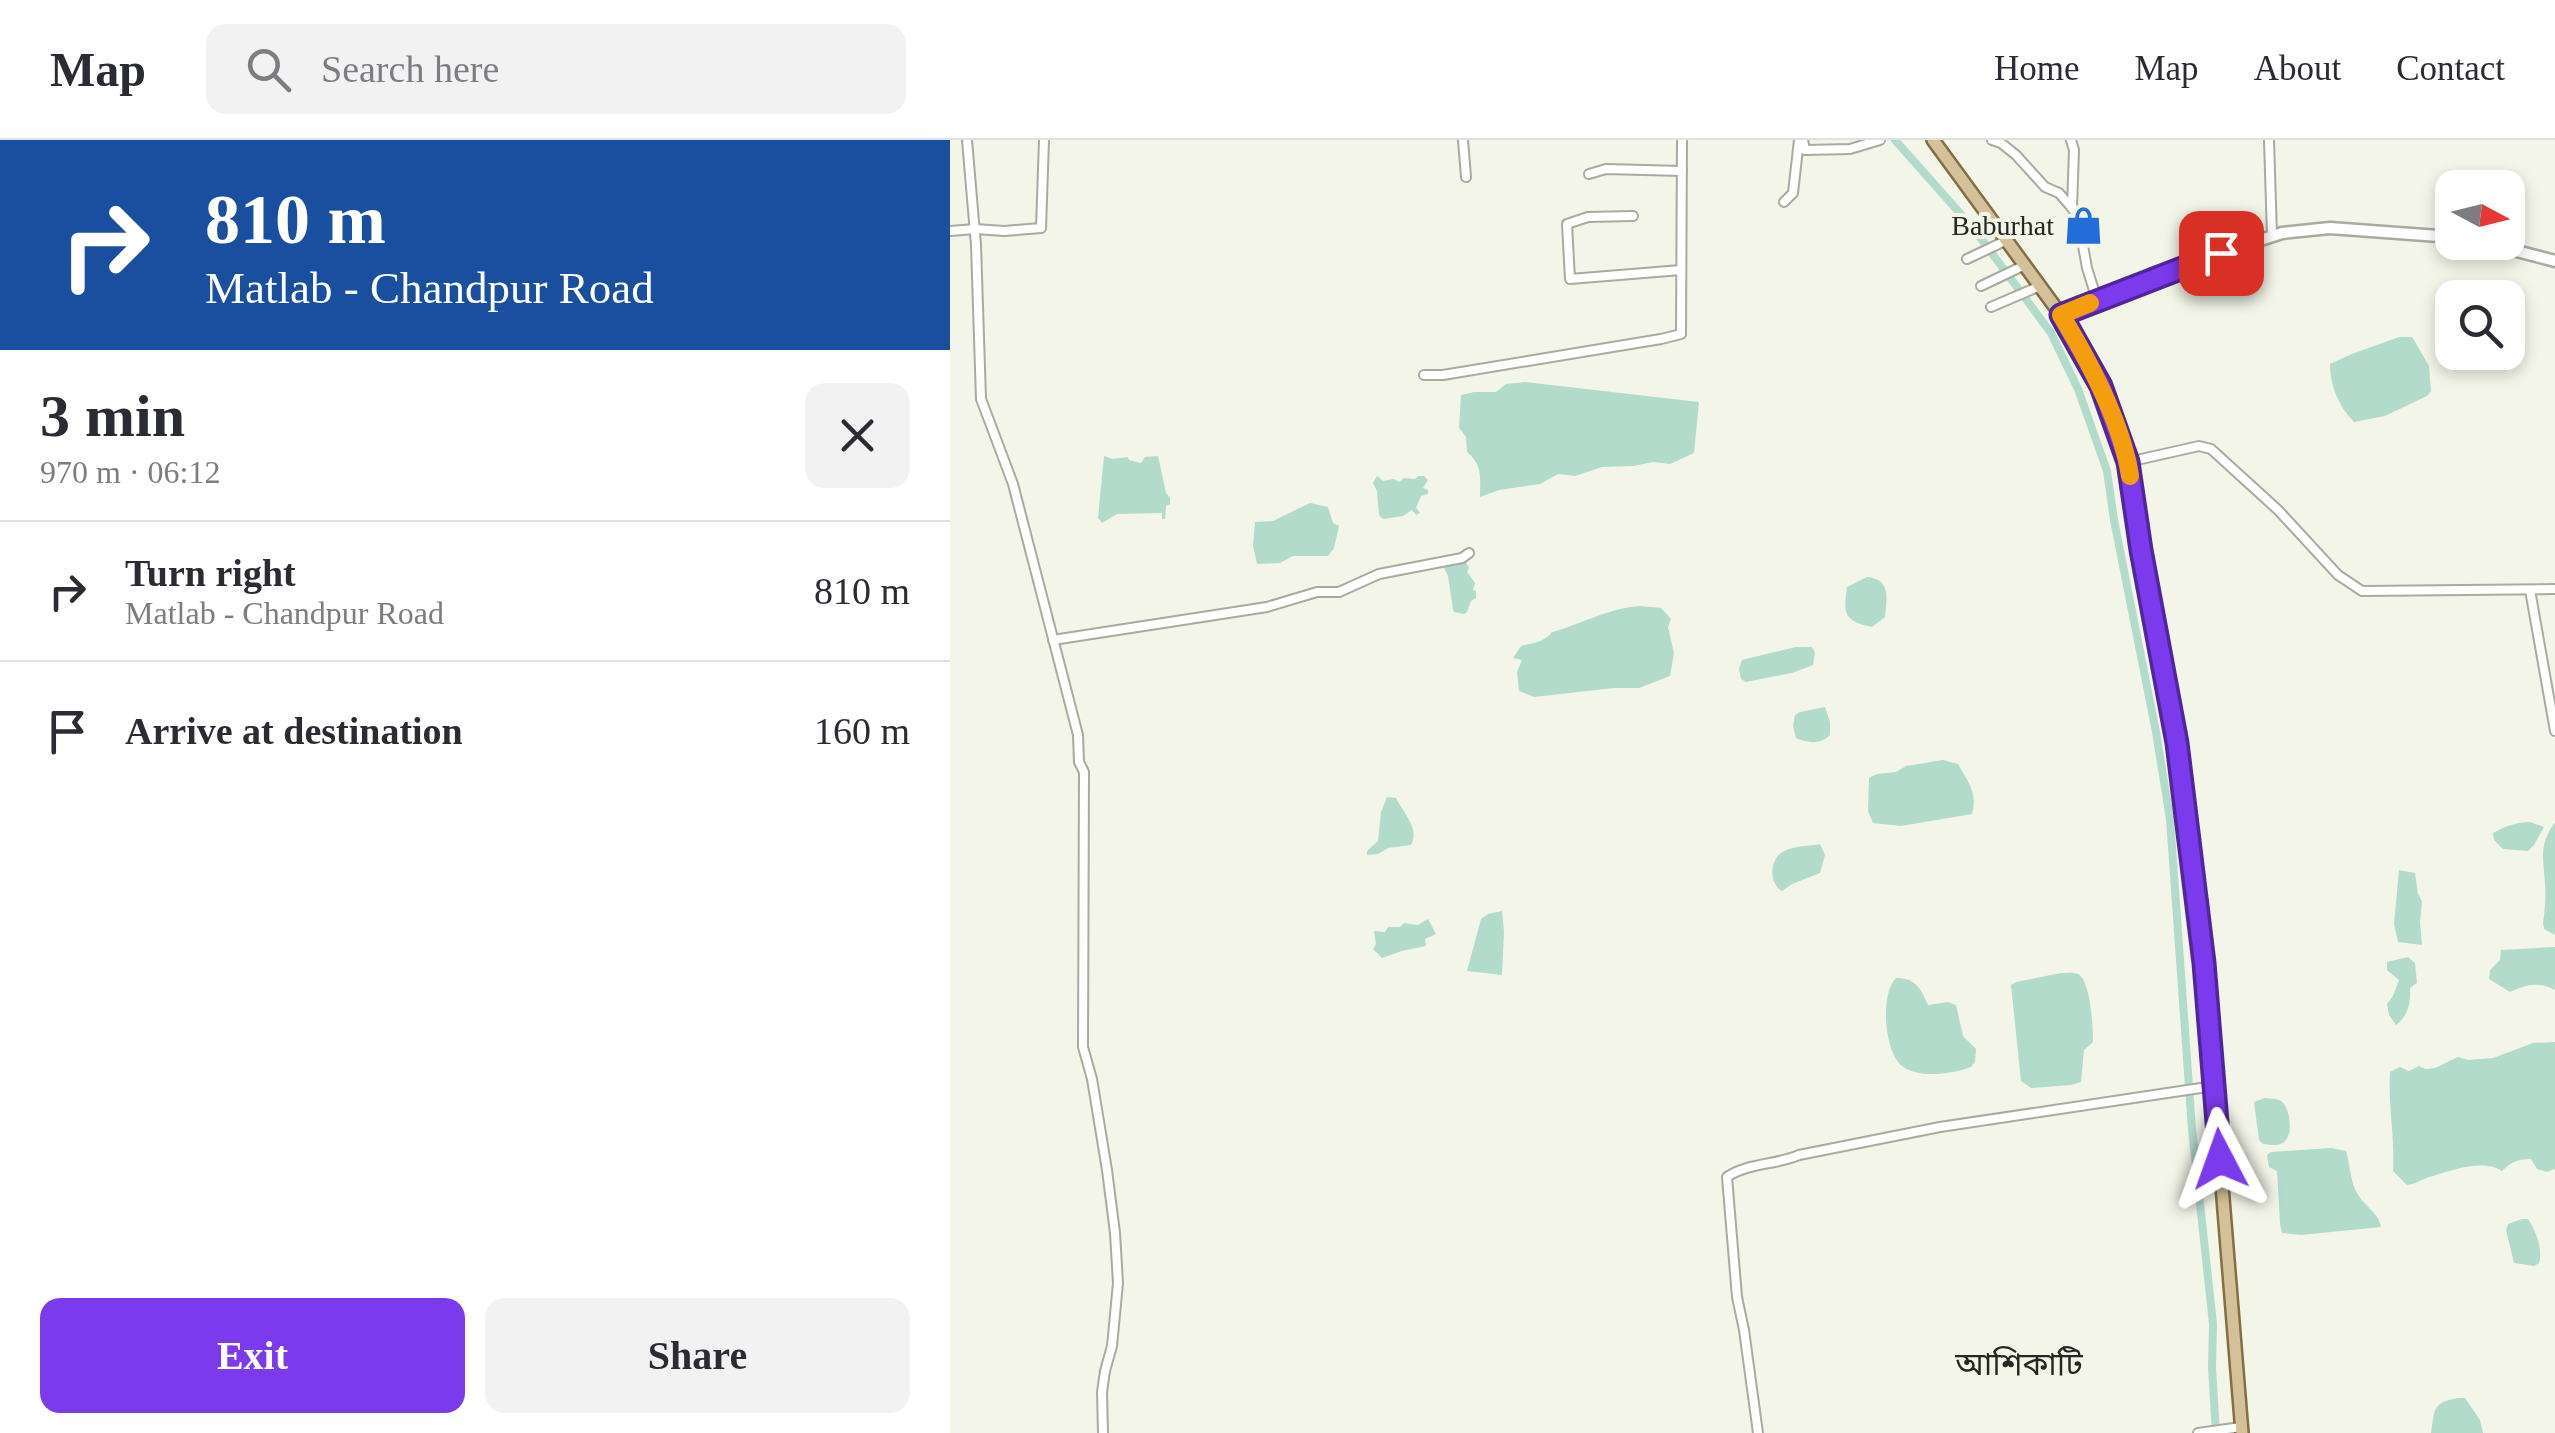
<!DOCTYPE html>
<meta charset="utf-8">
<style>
:root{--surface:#fff;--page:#f2f2f3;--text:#2b2b33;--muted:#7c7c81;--line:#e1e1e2;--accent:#7c3aed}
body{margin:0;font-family:"Times New Roman","Noto Sans Bengali",serif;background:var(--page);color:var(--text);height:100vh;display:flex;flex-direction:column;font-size:38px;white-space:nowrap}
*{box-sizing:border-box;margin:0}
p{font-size:32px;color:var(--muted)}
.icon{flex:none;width:55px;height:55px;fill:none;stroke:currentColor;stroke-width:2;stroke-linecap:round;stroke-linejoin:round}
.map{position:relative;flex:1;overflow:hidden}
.side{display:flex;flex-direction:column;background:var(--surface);width:950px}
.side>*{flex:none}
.guide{background:#1a4fa0;color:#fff;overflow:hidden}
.needle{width:65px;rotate:97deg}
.controls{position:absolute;left:1485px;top:30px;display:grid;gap:20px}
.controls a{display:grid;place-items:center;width:90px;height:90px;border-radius:20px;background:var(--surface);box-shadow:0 5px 15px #0003;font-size:50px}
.pin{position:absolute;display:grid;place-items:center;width:85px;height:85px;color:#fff;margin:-42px;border-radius:20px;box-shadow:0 5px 15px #0006}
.me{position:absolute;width:110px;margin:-55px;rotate:356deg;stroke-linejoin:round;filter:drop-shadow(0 0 8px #0008)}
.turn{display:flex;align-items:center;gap:35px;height:210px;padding:0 40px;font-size:45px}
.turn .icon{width:130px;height:130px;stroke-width:2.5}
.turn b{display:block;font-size:70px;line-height:85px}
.round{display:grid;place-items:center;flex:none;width:105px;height:105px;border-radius:20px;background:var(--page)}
.headline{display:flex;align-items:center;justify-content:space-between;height:170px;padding:0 40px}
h1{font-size:60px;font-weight:700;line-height:75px}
.primary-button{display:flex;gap:20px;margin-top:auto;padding:20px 40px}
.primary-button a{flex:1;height:115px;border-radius:20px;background:var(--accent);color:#fff;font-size:40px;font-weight:700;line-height:115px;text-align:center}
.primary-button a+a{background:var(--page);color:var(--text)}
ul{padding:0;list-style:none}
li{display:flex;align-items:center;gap:30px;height:140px;padding:0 40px;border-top:2px solid var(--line)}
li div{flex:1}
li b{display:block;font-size:38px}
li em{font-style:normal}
header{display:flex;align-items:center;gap:60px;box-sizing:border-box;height:140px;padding:0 50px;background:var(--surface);border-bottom:2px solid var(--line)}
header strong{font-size:48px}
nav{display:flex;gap:55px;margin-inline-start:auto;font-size:35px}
.search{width:700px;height:90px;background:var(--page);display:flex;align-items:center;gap:25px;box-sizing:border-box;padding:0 35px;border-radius:20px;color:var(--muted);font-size:38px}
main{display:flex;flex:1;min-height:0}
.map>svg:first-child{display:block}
.water{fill:#b2dbcc}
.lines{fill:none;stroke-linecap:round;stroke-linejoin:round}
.canal{stroke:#b2dbcc;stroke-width:8}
.street-casing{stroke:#a9ab9f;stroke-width:12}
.secondary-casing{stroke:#a9ab9f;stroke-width:15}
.primary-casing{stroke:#846f44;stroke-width:16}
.street{stroke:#fff;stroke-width:8}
.secondary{stroke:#fff;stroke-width:10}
.primary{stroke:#d4c19a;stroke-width:11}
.route-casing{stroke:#51269a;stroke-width:25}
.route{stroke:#7c3aed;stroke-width:18}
.slow{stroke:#f59e0b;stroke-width:18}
.labels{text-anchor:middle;stroke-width:8;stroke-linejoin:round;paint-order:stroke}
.poi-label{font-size:28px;fill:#262622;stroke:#f3f5e8;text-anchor:end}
.quarter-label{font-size:32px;fill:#262622;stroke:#f3f5e8}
</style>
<header>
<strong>Map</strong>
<div class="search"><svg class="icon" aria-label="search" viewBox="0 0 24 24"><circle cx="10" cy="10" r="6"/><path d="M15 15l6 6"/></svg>Search here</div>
<nav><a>Home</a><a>Map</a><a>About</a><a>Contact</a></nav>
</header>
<main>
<section class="side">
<div class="guide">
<div class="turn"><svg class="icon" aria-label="right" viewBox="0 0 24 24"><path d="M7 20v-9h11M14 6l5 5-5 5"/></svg><div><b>810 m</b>Matlab - Chandpur Road</div></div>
</div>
<div class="headline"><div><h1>3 min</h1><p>970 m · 06:12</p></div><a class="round"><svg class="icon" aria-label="close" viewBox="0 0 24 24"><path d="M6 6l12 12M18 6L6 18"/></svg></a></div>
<ul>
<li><svg class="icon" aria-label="right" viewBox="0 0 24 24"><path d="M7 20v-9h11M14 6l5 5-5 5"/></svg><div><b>Turn right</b><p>Matlab - Chandpur Road</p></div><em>810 m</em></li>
<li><svg class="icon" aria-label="arrive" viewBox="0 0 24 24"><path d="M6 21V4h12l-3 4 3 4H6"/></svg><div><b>Arrive at destination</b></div><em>160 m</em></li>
</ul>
<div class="primary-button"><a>Exit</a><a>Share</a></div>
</section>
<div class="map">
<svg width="1605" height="1293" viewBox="0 0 1605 1293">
<rect width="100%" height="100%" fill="#f3f5e8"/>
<!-- water -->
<g class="water">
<path d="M1449 197H1462L1464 200 1479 226 1481 251 1477 256 1435 276 1404 282C1389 267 1380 246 1380 224L1402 214Z"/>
<path d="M575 242 749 262 744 313 720 324 703 322 683 326 652 327 625 336 608 334 590 344 549 350 530 357C530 338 533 325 517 312L516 297 509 288 511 255 524 252H546L556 244Z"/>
<polygon points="154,316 163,319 178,317 179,320 191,323 195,317 208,316 216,353 220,358 220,364 216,366 215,379 212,379 212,373 167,374 152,383 148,378"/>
<polygon points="427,336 433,341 444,339 449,342 454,338 465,339 468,336 474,336 478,340 473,348 478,350 478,354 471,356 466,368 470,373 466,375 462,370 453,376 433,379 429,375 427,351 423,343"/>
<polygon points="360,363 378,367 383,383 389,386 384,408 378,416 343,416 330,423 307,424 303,406 305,382 323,381"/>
<polygon points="516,422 519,428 517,432 525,443 523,450 526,451 526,458 521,461 517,472 514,474 504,472 503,469 498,436 492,424"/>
<path d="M917 437C941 439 937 458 935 477L922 487C894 481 893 474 897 447Z"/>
<path d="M690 466 711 468 721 479 718 487 724 513 720 536 689 548H664L584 557 569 551 567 532 572 520 563 518 571 506C583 503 595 502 602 492 632 484 659 468 690 466Z"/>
<polygon points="846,507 862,507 865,513 863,525 842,533 796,542 791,539 789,529 792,520"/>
<path d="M875 567 880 582V595C871 605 857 603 846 598L843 586 845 575 850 572Z"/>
<path d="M993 620 1008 624C1018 642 1028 653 1022 674L951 686 923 683 918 671 919 638 927 634 946 632 956 626Z"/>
<path d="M437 657 446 658C453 672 470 689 461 705L438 708 428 714 417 715V711L428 701 431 672Z"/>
<path d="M1580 682 1594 687 1584 705 1578 711 1553 709 1544 700 1543 693C1556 686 1566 682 1580 682Z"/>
<path d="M1605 682V795L1594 789 1593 783C1595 770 1596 756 1595 743 1593 715 1589 705 1605 682Z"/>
<path d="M870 704 875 715 870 733 842 744 832 751C818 743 819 717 836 710 846 706 859 706 870 704Z"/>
<polygon points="1449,730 1465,733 1468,754 1472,761 1470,782 1472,805 1448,802 1444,784"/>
<polygon points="552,771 554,792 552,835 517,831 531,779 538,774"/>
<polygon points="478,779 486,794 475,799 476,806 452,811 432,818 423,809 426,804 424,791 435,792 438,787 450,787 454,783 468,785"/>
<path d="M1605 807V850C1588 841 1576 845 1560 852L1539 839 1540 830 1550 820 1551 810Z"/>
<path d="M1458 817 1465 823 1467 843 1460 848C1461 863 1458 876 1446 885L1439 875 1437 864 1443 856 1449 840 1437 830V822Z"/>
<path d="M1111 833C1116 833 1124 832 1128 834 1141 841 1143 888 1143 902L1134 910 1131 942 1121 945 1081 948 1071 941 1061 845 1066 842Z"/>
<path d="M946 838C965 838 971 848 978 865L998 862 1006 865 1013 896 1026 909 1025 922 1021 927C1002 934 969 939 952 926 934 912 930 853 946 838Z"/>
<path d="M1605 902V1029L1597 1032 1587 1029 1581 1019C1567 1019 1561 1022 1552 1031 1533 1018 1500 1031 1479 1037 1470 1040 1467 1044 1457 1045L1443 1031C1445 996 1438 967 1440 932L1450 927 1459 931 1469 926 1476 929 1485 928 1508 917 1518 920 1543 918 1583 903Z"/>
<path d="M1315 958C1320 959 1327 958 1331 961 1340 967 1343 992 1336 1000 1331 1007 1321 1005 1313 1004L1309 1000 1304 962Z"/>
<path d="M1381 1008 1396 1011C1400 1024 1400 1041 1407 1053 1414 1066 1429 1073 1431 1087L1351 1095 1332 1093 1330 1084 1327 1031 1319 1027 1317 1015 1321 1012Z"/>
<path d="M1572 1079H1578C1586 1091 1593 1109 1589 1123L1584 1126 1564 1123 1556 1090 1558 1084Z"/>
<path d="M1508 1258H1515L1530 1280 1533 1293H1481C1485 1270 1481 1263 1508 1258Z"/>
</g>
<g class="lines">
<!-- canal -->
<polyline class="canal" points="945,0 1024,89 1101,193 1128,249 1157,331 1164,380 1206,592 1220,679 1242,989 1263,1184 1262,1227 1266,1293"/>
<defs>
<g id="street">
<polyline points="17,0 26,105 31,259 63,344 128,595 129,622 134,632 133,907 142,939 157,1030 165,1093 168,1143 162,1206 155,1231 152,1252 153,1293"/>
<polyline points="513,0 516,37"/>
<polyline points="853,0 855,10 900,9 930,0"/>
<polyline points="1042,0 1051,3 1066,15 1095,47 1109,53 1122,68 1128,78 1137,128 1147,160"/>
<polyline points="1121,0 1124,10 1122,68"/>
<polyline points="1319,0 1322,96"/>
<polyline points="639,34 656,29 732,31"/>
<polyline points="834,62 843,53 849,0"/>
<polyline points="683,76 638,77 617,84 620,139 731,130"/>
<polyline points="0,91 25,89 54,91 91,88 94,0"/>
<polyline points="1017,119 1057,100"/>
<polyline points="1031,146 1075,125"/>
<polyline points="1041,167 1090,146"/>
<polyline points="474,235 493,235 711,199 731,194 732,0"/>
<polyline points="1178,322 1249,306 1261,309 1328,370 1388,435 1412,451 1605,449"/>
<polyline points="1580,450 1605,591"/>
<polyline points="103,500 317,467 367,452 389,452 429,434 512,418 519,413"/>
<path d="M808 1293 794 1190 787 1157 777 1037C797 1023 826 1025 849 1015L990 987 1264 946"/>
<polyline points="1248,1293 1291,1287"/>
</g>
<g id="secondary">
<polyline points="1532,102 1605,121"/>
<polyline points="1111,175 1246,121 1332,93 1380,88 1502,97"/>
</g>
<polyline id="primary" points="983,0 1111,175 1151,246 1178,322 1191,410 1227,603 1254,823 1292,1293"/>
</defs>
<!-- street casing -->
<use href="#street" class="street-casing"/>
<!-- secondary casing -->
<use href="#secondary" class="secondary-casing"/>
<!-- primary casing -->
<use href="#primary" class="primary-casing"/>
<!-- street -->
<use href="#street" class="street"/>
<!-- secondary -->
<use href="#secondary" class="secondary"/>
<!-- primary -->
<use href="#primary" class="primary"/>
</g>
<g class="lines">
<defs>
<polyline id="route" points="1270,1019 1254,823 1227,603 1191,410 1178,322 1151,246 1111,175 1271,113"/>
</defs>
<!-- route casing -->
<use href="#route" class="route-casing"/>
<!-- route -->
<use href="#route" class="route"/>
<!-- slow -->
<path class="slow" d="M1140 163 1111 175C1139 221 1172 283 1180 336"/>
</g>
<!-- icons -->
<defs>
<symbol id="shop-bare" viewBox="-9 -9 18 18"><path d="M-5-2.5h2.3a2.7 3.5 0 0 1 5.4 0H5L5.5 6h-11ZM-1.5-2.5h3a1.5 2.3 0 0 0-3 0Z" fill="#226dd8" stroke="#f3f5e8" stroke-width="2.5" paint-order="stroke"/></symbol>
</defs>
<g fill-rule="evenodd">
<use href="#shop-bare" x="1106" y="58" width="55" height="55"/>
</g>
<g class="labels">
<!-- poi labels -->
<g class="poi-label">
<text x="1104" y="95">Baburhat</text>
</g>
<!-- quarter labels -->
<g class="quarter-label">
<text x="1069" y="1235">আশিকাটি</text>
</g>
</g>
</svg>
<div class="controls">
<a><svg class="needle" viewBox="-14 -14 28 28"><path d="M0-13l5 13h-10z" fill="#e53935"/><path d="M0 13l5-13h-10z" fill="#7c7c81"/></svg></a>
<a><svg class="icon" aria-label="search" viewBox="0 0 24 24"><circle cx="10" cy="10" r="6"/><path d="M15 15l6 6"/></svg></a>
</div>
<div class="pin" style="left:1271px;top:113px;background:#d93025"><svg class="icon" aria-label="arrive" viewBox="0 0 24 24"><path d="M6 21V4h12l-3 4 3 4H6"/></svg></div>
<svg class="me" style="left:1270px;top:1019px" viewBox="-20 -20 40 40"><path d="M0-17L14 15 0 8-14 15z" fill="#7c3aed" stroke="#fff" stroke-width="4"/></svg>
</div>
</main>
